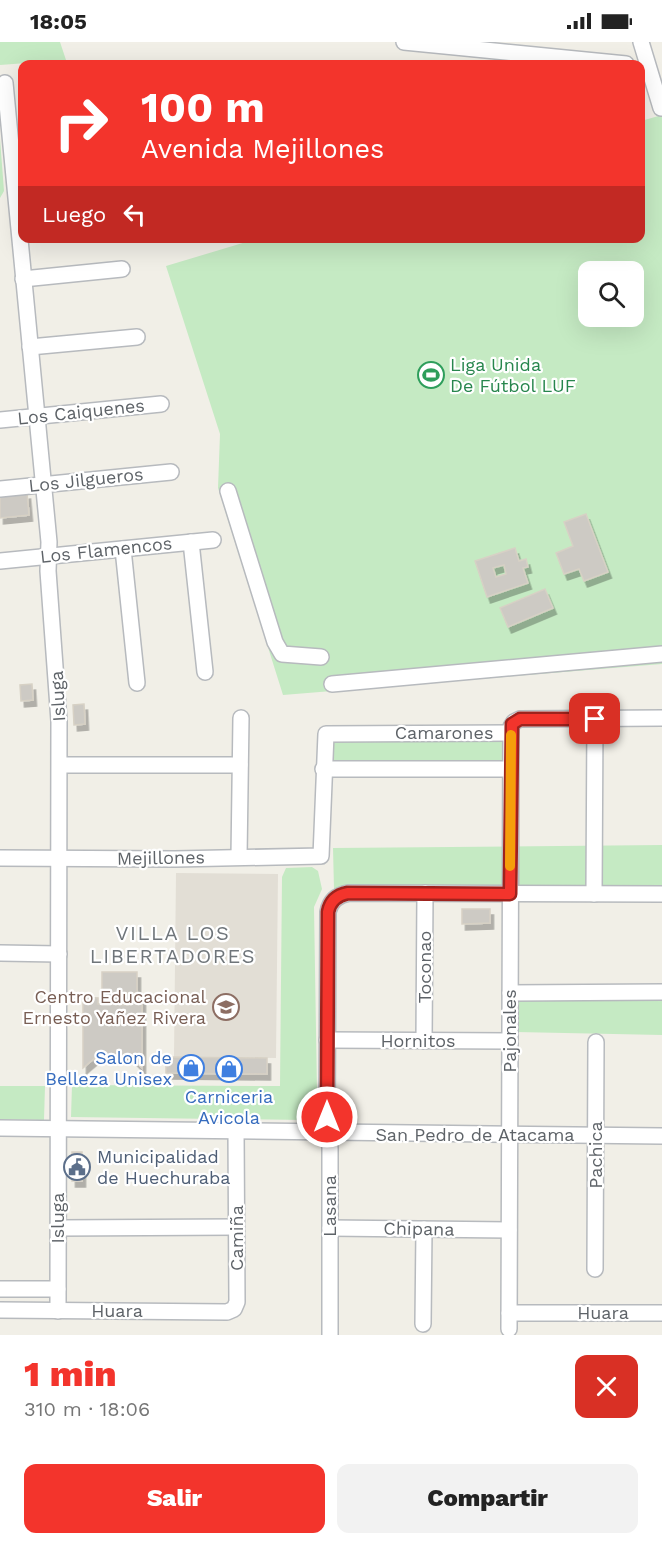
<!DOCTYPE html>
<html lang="es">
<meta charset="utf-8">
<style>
:root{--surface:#fff;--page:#f2f2f2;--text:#222;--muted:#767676;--accent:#f3342c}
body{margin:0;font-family:"Work Sans",sans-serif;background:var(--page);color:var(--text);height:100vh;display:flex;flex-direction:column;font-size:22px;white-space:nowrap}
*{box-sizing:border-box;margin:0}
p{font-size:20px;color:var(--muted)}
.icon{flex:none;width:33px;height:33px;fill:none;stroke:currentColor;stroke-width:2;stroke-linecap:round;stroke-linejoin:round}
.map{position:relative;height:1293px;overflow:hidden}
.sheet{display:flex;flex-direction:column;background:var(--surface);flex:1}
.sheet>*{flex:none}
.hud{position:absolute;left:18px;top:18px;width:627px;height:183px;border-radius:12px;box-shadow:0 6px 24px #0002;background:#f3342c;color:#fff;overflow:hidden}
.fabs{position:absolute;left:578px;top:219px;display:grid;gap:12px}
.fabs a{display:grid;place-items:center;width:66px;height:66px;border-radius:12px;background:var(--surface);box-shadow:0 6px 24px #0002;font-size:30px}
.pin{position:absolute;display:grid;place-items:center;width:51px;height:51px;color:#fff;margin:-26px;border-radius:12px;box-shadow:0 3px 9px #0006}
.me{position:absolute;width:66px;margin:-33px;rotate:0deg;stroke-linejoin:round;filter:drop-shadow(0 0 4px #0008)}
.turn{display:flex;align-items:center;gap:21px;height:126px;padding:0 24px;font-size:27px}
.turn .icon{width:78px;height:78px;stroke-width:2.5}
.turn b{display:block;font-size:42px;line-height:51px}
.then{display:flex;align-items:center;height:57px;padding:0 24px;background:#0003;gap:12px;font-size:22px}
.round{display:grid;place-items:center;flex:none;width:63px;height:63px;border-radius:12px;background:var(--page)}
.summary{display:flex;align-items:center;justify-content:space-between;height:102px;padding:0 24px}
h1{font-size:36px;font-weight:800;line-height:45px;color:var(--accent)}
.action{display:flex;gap:12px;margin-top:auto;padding:12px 24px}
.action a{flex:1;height:69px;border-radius:12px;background:var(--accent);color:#fff;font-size:24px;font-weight:800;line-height:69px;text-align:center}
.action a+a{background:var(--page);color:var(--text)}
.status{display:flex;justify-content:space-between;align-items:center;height:42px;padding:0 30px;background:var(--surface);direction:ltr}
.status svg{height:16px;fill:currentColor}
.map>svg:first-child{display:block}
.education{fill:#e2ded5}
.green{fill:#c5eac3;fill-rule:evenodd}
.building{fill:#cdcac4;stroke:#d7d1c5;stroke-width:1.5;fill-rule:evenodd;filter:url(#shadow)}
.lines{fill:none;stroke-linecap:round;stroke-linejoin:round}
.minor-casing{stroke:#b7babe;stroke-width:18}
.minor{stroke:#fff;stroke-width:15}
.route-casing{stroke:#9e221d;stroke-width:15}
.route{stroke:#f3342c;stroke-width:10}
.slow{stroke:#f59e0b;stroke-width:10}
.labels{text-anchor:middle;stroke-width:4.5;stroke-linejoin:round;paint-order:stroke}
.leisure-label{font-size:18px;fill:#27864d;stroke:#fff;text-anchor:start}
.street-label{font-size:18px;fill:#5e6368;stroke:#fff}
.education-label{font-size:18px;fill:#785e54;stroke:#fff;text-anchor:end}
.shop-label{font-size:18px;fill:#366cbe;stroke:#fff;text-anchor:end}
.service-label{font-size:18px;fill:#4e5e75;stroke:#fff;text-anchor:start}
.neighbourhood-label{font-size:20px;letter-spacing:1.5px;fill:#6f757a;stroke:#fff}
</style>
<div class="status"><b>18:05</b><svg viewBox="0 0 49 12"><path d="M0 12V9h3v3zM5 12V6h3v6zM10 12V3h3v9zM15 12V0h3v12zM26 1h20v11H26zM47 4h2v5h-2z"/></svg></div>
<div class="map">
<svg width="662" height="1293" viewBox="0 0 662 1293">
<defs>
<filter id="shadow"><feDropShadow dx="3.5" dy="6" stdDeviation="0" flood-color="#0004"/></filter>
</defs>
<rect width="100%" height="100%" fill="#f1efe7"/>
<!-- education -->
<polygon class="education" points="176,831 278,832 276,1016 174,1015"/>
<!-- green -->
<g class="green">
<polygon points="0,0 60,0 66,18 0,23"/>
<path d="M662 73V622L283 653 218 446 220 392 166 224 256 197 640 196 641 79ZM588 230H633V274H588Z"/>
<polygon points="0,97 4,149 0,156"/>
<polygon points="503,695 507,716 503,719 336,721 330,719 331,698"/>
<polygon points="662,803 662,846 334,847 333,806"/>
<polygon points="312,825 318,829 322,847 314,865 317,1049 314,1073 304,1078 71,1075 72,1043 280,1044 282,835 286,826"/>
<polygon points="662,954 662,993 516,990 516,959 520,955"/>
<polygon points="0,1044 45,1044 44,1078 0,1077"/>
</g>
<!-- building -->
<g class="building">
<polygon points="27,451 29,473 0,476 0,454"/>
<polygon points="586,472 608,530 584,539 579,527 564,532 556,511 573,504 564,480"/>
<path d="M515 506 519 519 526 517 528 525 523 526 528 541 487 555 475 519ZM504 523 506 532 496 535 493 526Z"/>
<polygon points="545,547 553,566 508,585 500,566"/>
<polygon points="32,642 33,658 21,659 20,643"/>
<polygon points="84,662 85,682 74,683 73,663"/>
<polygon points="462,867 490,867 490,881 462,882"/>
<rect x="102" y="930" width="35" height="21"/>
<polygon points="83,955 98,956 98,962 129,963 129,956 142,956 142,1026 131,1015 96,1015 83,1026"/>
<polygon points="166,1015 267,1016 267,1032 166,1031"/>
<rect x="72" y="1110" width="10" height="29"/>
</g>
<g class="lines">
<defs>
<g id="minor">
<polyline points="404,0 626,22"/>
<polyline points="641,0 661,66"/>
<polyline points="5,41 49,500 48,529 59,679 58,1269"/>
<polyline points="23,237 122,227"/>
<polyline points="30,305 137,295"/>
<polyline points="0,378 161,362"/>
<polyline points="0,447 171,430"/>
<polyline points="228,449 275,600 282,612 321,615"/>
<polyline points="191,500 205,630"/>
<polyline points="123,507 137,641"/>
<polyline points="0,519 213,498"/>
<polyline points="332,642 662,612"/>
<polyline points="60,723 240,723"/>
<polyline points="323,727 510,727"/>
<polyline points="239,815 241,676"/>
<polyline points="0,816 175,817 321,814 326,692 511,691"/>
<polyline points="594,852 595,677"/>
<polyline points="0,911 59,912"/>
<polyline points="510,951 662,950"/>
<polyline points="327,998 509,999"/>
<polyline points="424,999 425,851"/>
<polyline points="0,1086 662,1094"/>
<polyline points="58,1186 236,1185"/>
<polyline points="330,1186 509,1188"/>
<polyline points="595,1227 596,1000"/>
<polyline points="0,1247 58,1247"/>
<polyline points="0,1268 227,1270 234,1267 237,1260 236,1088"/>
<polyline points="509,1271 662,1271"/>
<polyline points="423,1282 424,1187"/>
<polyline points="509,1287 511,685 514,680 520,677 662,676"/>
<path d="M330 1293V1106L327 1075 328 870C330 859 337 853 349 851L662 852"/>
</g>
</defs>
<!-- minor casing -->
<use href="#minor" class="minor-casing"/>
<!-- minor -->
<use href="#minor" class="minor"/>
</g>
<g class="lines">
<defs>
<path id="route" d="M327 1075 328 870C330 859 337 853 348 851L510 852 512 682 520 677H595"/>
</defs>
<!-- route casing -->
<use href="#route" class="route-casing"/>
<!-- route -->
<use href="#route" class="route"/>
<!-- slow -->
<polyline class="slow" points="510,824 511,693"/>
</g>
<!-- icons -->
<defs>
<symbol id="stadium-ring" viewBox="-11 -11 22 22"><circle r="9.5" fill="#fff" stroke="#2e9e5b" stroke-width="1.5"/><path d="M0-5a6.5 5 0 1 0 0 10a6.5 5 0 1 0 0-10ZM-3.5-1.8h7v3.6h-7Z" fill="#2e9e5b"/></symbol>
<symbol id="school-ring" viewBox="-11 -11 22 22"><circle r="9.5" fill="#fff" stroke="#8d6e63" stroke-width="1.5"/><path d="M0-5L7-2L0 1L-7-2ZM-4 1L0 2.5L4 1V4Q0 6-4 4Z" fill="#8d6e63"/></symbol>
<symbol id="shop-ring" viewBox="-11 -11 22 22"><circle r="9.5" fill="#fff" stroke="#3f7fe0" stroke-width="1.5"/><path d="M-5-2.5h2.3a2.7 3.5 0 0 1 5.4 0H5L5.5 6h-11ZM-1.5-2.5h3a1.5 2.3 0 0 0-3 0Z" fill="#3f7fe0"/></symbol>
<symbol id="civic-ring" viewBox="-11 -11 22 22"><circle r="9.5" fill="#fff" stroke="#5c6f8a" stroke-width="1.5"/><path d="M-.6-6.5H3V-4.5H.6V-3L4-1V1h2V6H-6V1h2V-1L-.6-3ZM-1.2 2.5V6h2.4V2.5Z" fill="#5c6f8a"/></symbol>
</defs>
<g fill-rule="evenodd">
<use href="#stadium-ring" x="416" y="318" width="30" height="30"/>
<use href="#school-ring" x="211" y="950" width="30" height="30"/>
<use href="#shop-ring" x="176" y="1011" width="30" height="30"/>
<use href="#shop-ring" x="214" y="1012" width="30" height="30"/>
<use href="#civic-ring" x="62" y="1110" width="30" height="30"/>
</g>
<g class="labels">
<!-- leisure labels -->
<g class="leisure-label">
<text x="450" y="329">Liga Unida<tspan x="450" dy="21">De Fútbol LUF</tspan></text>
</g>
<!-- street labels -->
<g class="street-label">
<text transform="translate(81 370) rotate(-6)" y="6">Los Caiquenes</text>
<text transform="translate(86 438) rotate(-6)" y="6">Los Jilgueros</text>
<text transform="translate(106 508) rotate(-6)" y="6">Los Flamencos</text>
<text transform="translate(58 654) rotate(-93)" y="6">Isluga</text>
<text x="444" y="697">Camarones</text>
<text transform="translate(161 816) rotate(-1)" y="6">Mejillones</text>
<text transform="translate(425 925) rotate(-90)" y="6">Toconao</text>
<text transform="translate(510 989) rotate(-90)" y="6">Pajonales</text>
<text x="418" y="1005">Hornitos</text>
<text x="475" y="1099">San Pedro de Atacama</text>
<text transform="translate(596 1113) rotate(-90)" y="6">Pachica</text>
<text transform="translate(330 1164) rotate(-90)" y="6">Lasana</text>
<text transform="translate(58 1176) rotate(-90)" y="6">Isluga</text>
<text transform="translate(419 1187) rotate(1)" y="6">Chipana</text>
<text transform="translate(237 1196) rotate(-90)" y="6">Camiña</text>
<text x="117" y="1275">Huara</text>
<text x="603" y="1277">Huara</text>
</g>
<!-- education labels -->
<g class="education-label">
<text x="206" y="961">Centro Educacional<tspan x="206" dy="21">Ernesto Yañez Rivera</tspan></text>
</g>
<!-- shop labels -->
<g class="shop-label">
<text x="172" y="1022">Salon de<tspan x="172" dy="21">Belleza Unisex</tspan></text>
<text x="229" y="1061" text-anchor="middle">Carniceria<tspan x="229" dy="21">Avicola</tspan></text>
</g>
<!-- service labels -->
<g class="service-label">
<text x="97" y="1121">Municipalidad<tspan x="97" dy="21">de Huechuraba</tspan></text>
</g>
<!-- neighbourhood labels -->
<g class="neighbourhood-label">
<text x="173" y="898">VILLA LOS<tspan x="173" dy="23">LIBERTADORES</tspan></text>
</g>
</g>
</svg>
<div class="fabs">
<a><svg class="icon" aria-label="search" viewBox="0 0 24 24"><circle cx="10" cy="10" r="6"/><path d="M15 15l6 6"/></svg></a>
</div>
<div class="pin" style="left:595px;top:677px;background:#d93025"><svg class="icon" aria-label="arrive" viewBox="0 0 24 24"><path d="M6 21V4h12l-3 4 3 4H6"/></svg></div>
<svg class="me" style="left:327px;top:1075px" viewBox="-20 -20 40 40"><circle r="17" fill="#f3342c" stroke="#fff" stroke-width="3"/><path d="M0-11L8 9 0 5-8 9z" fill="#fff"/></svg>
<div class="hud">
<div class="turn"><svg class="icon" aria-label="right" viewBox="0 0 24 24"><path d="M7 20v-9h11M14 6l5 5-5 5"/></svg><div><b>100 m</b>Avenida Mejillones</div></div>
<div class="then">Luego<svg class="icon" aria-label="left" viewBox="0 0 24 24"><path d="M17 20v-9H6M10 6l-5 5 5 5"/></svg></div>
</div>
</div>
<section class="sheet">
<div class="summary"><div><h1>1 min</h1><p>310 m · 18:06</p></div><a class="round" style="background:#d93025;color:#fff"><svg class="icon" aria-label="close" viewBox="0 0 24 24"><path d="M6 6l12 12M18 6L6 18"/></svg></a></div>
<div class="action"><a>Salir</a><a>Compartir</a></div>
</section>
